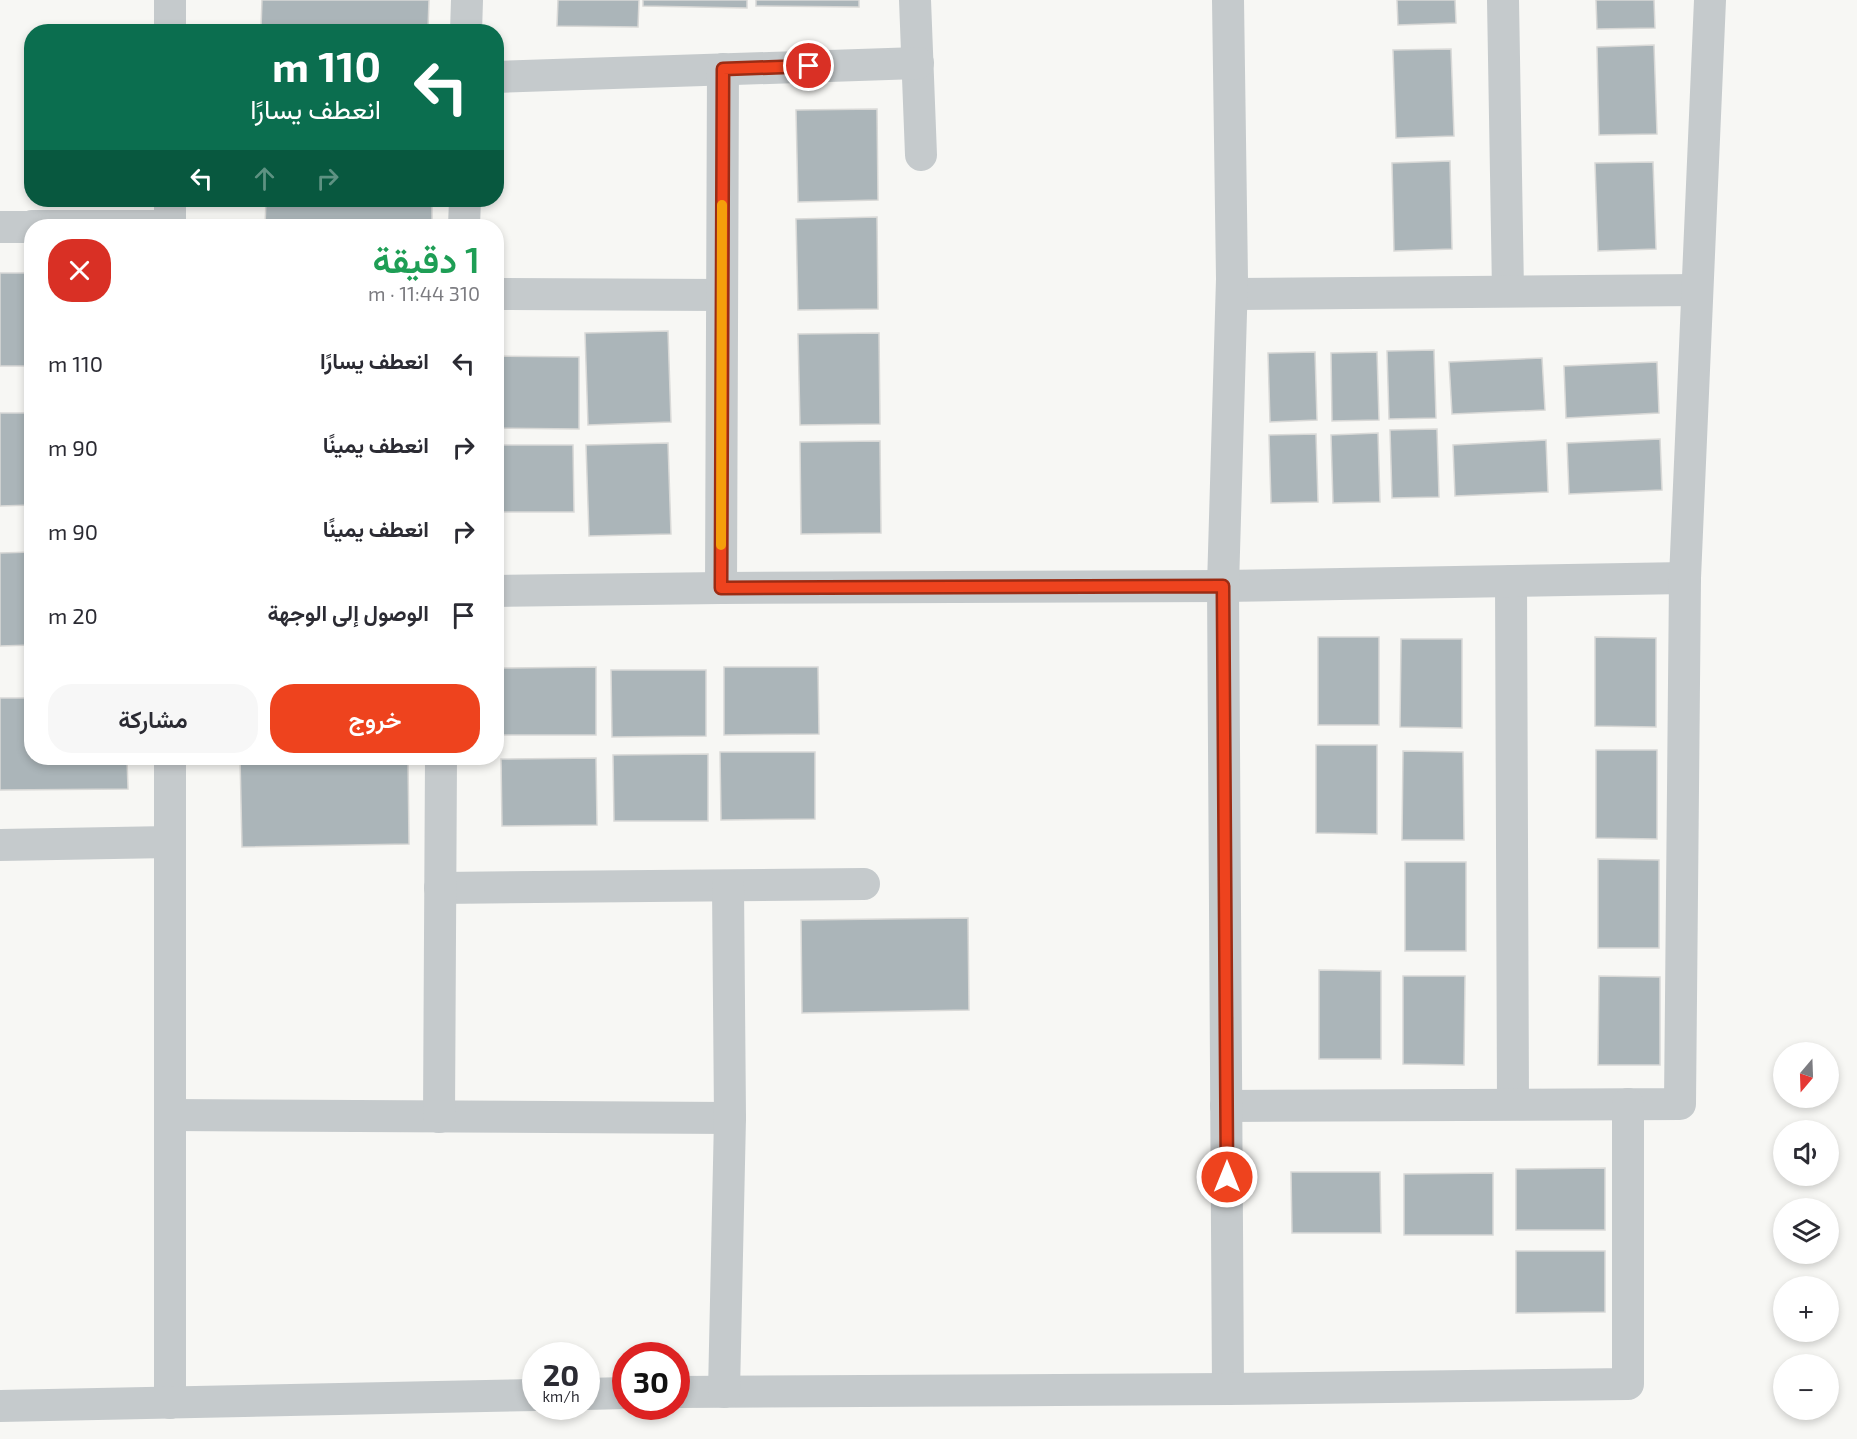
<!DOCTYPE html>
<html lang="ar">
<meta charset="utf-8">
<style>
:root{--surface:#fff;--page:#f7f7f7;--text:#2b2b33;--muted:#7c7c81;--accent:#ee431e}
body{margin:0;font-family:"Exo 2",Vazirmatn,sans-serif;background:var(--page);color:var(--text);direction:rtl;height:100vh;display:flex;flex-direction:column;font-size:22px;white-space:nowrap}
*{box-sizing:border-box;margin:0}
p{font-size:20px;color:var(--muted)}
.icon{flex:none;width:33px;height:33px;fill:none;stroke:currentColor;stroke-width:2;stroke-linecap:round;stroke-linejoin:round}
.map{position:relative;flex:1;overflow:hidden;direction:ltr}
.sheet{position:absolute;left:24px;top:219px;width:480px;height:546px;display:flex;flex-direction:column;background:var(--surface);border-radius:24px;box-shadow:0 3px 9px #0003;direction:rtl}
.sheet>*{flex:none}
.banner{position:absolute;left:24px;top:24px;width:480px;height:183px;border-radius:24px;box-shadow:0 3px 9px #0003;direction:rtl;background:#0b6e4f;color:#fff;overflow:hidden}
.needle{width:39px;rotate:199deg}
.fabs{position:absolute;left:1773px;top:1042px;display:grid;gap:12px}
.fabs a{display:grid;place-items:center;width:66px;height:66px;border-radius:50%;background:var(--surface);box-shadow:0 3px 9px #0003;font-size:30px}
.speed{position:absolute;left:522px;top:1342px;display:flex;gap:12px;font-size:30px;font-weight:700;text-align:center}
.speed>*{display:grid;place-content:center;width:78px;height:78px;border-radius:50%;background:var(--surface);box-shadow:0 3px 9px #0003;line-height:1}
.speed small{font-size:15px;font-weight:400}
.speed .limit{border:9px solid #d22;background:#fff;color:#111}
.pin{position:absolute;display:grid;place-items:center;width:51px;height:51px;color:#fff;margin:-26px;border:3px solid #fff;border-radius:50%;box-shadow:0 2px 6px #0007}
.me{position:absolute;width:66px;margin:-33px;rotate:0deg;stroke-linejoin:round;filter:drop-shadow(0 0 4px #0008)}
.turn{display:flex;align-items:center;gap:21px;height:126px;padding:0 24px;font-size:27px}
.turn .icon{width:78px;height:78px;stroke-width:2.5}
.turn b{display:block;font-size:42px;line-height:51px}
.lanes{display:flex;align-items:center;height:57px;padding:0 24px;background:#0003;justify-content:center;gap:30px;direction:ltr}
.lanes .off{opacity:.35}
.round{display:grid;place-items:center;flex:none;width:63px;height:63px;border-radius:24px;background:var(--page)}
.head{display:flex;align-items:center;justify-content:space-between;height:102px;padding:0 24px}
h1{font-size:36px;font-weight:600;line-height:45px;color:#1e9e55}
.action{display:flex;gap:12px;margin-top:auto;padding:12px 24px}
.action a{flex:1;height:69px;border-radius:24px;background:var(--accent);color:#fff;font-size:24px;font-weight:600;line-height:69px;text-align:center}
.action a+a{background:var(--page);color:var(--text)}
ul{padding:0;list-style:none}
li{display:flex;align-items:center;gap:18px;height:84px;padding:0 24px}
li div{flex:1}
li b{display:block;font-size:22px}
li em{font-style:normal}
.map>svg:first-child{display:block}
.building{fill:#abb5b9;stroke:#d9d9d7;stroke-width:1.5}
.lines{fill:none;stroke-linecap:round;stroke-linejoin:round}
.minor{stroke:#c5cacc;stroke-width:32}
.route-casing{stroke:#9b2c14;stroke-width:15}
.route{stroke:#ee431e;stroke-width:10}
.slow{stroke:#f59e0b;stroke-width:10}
</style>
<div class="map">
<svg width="1857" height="1439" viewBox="0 0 1857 1439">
<rect width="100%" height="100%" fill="#f7f7f4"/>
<!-- building -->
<g class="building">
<polygon points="262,0 429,0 428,29 261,28"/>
<polygon points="558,0 639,0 638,27 557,26"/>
<polygon points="643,0 747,0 747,8 643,6"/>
<polygon points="756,0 859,0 859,7 756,6"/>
<polygon points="1397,0 1455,0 1456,23 1398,25"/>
<polygon points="1596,0 1654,0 1655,28 1597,29"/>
<polygon points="1654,45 1657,134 1599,135 1597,47"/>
<polygon points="1451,49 1454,136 1396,138 1393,50"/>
<polygon points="877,109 878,200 798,202 796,110"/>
<polygon points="1450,161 1452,249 1394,251 1392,163"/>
<polygon points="1653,162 1656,249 1598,251 1595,163"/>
<polygon points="266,200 432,200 432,226 265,226"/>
<polygon points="877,217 878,309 798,310 796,219"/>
<rect x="0" y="273" width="32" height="93"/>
<polygon points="668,331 671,422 588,425 585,333"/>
<polygon points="879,333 880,424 800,425 798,334"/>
<polygon points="1434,350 1436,418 1389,419 1387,351"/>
<polygon points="1315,352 1317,420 1270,422 1268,353"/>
<polygon points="1377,352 1379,420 1332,421 1331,353"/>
<polygon points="496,356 579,357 579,429 496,428"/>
<polygon points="1542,358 1545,410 1452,414 1449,362"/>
<polygon points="1657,362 1659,413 1566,418 1564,366"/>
<polygon points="0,413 32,413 32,505 0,506"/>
<polygon points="1437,429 1439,497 1392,498 1390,430"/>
<polygon points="1378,433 1380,502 1333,503 1331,435"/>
<polygon points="1316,434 1318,502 1271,503 1269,435"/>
<polygon points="1660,439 1662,490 1569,494 1567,443"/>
<polygon points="1546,440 1548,492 1455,496 1453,445"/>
<polygon points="880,441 881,533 801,534 800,442"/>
<polygon points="668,443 671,534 589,536 586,445"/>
<polygon points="496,445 573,445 574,512 496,512"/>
<polygon points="32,552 32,645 0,646 0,553"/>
<rect x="1318" y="637" width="61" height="88"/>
<polygon points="1595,637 1656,638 1656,727 1595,726"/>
<polygon points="1401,639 1462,639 1462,728 1400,727"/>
<polygon points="596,667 596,735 501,735 500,668"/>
<polygon points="724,667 818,667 819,734 724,735"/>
<polygon points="611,670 706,670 706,736 612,737"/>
<polygon points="0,698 32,698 32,758 127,758 128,789 0,790"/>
<polygon points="1316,745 1377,745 1377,834 1316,833"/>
<polygon points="1596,750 1657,750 1657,839 1596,838"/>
<polygon points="1403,751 1463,752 1464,840 1402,840"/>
<polygon points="720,752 815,752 815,819 721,820"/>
<polygon points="708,754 708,821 614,821 613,755"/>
<polygon points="240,758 408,758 409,844 242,847"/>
<polygon points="596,758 597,825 502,826 501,759"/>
<polygon points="1598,859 1659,860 1659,948 1598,948"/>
<rect x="1405" y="862" width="61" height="89"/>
<polygon points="968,918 969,1010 802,1013 801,920"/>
<polygon points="1319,970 1381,971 1381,1059 1319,1059"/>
<polygon points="1403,976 1465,976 1464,1065 1403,1064"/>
<polygon points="1599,976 1660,977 1660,1065 1598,1065"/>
<polygon points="1605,1168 1605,1230 1516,1230 1516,1169"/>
<polygon points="1291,1172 1380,1172 1381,1233 1292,1233"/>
<polygon points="1493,1173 1493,1235 1404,1235 1404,1174"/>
<polygon points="1516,1251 1605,1251 1605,1312 1516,1313"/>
</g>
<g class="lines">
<!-- minor -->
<g class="minor">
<polyline points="170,0 170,32"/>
<polyline points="915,0 921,155"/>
<polyline points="1503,0 1508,291"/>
<polyline points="466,32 467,0"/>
<polyline points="496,77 918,63"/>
<polyline points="170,200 170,226"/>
<polyline points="32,226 170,226"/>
<polyline points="464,226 465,200"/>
<polyline points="0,227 32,227"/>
<polyline points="496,294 722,295"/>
<polyline points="1232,294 1697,290"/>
<polyline points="1511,581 1513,1104"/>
<polyline points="721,588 723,69"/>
<polyline points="496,591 721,588 1223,586 1685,578"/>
<polyline points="0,845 170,842"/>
<polyline points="440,888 864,884"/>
<polyline points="1226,1106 1680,1104 1685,578 1710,0"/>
<polyline points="170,1115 730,1118"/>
<polyline points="439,1117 441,758"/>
<polyline points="1228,1389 1223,586 1232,279 1228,0"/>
<polyline points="676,1392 1228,1389 1628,1384 1628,1104"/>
<polyline points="724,1392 730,1118 728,886"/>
<polyline points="586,1394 626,1393"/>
<polyline points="170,1403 170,758"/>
<polyline points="0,1406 536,1395"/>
</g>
</g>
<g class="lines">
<defs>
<polyline id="route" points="809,66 723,69 721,588 1223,586 1227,1177"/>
</defs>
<!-- route casing -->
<use href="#route" class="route-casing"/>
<!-- route -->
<use href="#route" class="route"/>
<!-- slow -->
<polyline class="slow" points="721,545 722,205"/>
</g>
</svg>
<div class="fabs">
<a><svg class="needle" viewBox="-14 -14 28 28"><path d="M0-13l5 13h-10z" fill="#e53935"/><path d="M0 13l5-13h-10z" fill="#7c7c81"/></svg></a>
<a><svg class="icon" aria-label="sound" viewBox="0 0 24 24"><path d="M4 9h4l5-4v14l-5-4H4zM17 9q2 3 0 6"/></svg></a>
<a><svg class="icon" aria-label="layers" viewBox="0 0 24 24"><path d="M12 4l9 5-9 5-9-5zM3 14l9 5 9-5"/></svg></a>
<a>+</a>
<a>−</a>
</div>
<div class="speed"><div>20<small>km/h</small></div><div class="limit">30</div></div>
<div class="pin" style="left:809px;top:66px;background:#d93025"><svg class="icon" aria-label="arrive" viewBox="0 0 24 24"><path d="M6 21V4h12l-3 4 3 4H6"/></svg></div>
<svg class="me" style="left:1227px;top:1177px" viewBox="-20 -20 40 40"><circle r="17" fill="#ee431e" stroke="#fff" stroke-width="3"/><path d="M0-11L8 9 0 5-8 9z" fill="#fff"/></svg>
<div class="banner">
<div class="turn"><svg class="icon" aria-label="left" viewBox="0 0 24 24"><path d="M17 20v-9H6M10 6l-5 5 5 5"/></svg><div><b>110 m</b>انعطف يسارًا</div></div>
<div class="lanes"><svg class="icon" aria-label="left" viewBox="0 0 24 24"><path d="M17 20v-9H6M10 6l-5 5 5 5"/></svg><svg class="icon off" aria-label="ahead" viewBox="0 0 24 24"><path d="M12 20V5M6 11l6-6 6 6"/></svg><svg class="icon off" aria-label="right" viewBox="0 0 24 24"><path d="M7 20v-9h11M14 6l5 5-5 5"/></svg></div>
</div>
<section class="sheet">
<div class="head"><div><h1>1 دقيقة</h1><p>310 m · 11:44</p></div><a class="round" style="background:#d93025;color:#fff"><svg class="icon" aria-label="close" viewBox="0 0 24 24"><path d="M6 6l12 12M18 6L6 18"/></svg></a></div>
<ul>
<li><svg class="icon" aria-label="left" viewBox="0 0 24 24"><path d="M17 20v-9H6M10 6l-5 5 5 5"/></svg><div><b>انعطف يسارًا</b></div><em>110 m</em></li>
<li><svg class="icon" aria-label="right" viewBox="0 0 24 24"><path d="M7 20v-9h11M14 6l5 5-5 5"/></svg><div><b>انعطف يمينًا</b></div><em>90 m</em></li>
<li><svg class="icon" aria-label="right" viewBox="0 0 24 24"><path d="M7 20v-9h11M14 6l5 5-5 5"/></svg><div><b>انعطف يمينًا</b></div><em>90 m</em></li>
<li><svg class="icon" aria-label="arrive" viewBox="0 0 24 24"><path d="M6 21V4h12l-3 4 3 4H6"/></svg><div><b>الوصول إلى الوجهة</b></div><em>20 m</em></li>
</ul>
<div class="action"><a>خروج</a><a>مشاركة</a></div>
</section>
</div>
